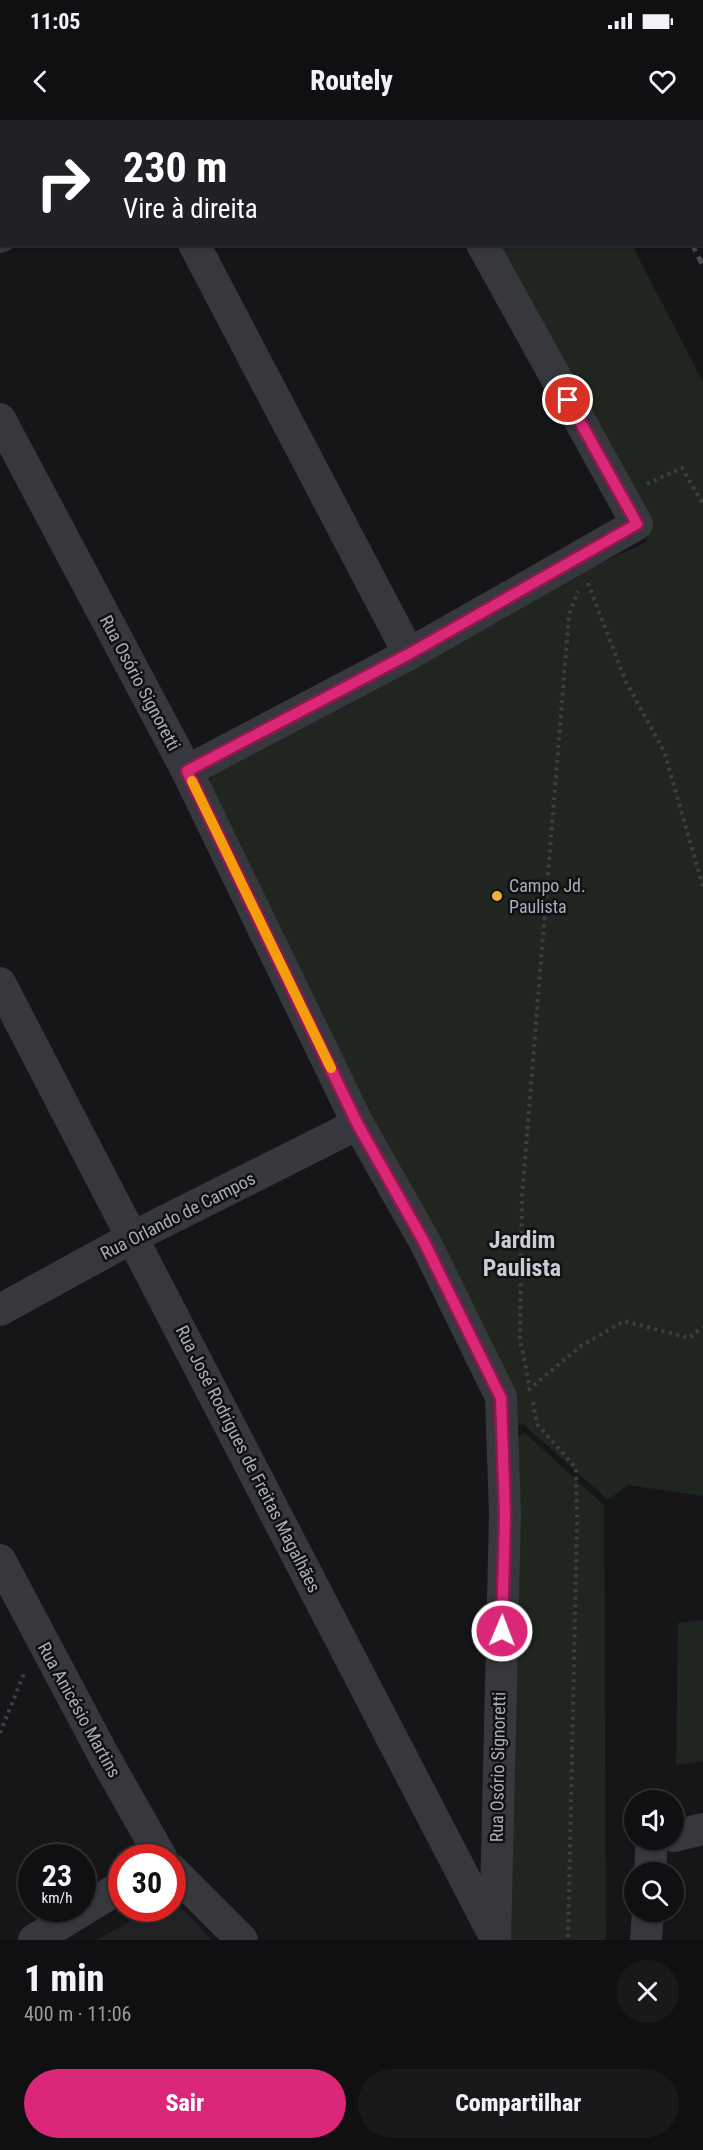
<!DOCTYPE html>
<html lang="pt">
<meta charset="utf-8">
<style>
:root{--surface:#101012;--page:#19191b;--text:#f1f3f6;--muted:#9c9d9f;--line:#303032;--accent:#db2777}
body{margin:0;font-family:"Roboto Condensed",sans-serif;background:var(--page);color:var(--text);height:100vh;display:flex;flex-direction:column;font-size:22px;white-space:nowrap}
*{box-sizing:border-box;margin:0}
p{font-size:20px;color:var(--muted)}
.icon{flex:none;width:33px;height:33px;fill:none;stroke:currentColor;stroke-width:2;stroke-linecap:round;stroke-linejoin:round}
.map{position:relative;height:1820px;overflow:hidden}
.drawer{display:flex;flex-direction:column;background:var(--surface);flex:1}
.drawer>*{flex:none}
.hud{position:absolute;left:0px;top:0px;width:704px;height:126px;box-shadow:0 2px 4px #0004,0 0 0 2px var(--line);background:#202124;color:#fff;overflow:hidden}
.controls{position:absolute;left:624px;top:1670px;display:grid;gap:12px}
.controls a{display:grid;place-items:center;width:60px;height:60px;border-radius:50%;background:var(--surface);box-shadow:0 2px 4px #0004,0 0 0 2px var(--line);font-size:30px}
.speed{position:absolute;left:18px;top:1724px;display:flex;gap:12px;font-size:30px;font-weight:700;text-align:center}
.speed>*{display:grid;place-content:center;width:78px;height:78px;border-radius:50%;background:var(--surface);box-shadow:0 2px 4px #0004,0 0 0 2px var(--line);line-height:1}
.speed small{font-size:15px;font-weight:400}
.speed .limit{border:9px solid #d22;background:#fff;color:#111}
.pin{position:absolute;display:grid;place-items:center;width:51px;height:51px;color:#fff;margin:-26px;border:3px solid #fff;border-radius:50%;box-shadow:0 2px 6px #0007}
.me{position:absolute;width:66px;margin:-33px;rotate:1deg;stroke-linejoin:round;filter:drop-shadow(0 0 4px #0008)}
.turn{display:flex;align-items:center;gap:21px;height:126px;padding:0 24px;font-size:27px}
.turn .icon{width:78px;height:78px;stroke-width:2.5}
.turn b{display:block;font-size:42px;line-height:51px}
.round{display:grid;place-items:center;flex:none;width:63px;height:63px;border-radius:32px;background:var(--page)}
.overview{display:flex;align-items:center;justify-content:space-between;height:102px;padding:0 24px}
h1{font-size:36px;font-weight:800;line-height:45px}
.button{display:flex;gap:12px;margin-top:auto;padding:12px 24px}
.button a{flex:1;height:69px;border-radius:36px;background:var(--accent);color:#fff;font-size:24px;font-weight:800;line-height:69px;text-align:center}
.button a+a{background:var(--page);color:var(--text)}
.status{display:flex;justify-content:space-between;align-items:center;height:42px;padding:0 30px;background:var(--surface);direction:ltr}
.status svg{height:16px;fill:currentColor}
header{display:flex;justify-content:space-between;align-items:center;height:78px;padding:0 24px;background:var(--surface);font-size:27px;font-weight:800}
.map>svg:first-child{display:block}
.built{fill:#222225}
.green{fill:#1e261f}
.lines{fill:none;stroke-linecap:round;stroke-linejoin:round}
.path{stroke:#3d3f44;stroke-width:4;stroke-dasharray:3 4.5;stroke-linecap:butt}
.minor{stroke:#37383d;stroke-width:32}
.rail{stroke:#4a4c52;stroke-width:4.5;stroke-dasharray:8 6;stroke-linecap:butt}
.route-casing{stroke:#8e194d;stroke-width:15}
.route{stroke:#db2777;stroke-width:10}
.slow{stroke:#f59e0b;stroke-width:10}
.poi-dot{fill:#f2b134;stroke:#111113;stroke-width:2}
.labels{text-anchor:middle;stroke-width:5;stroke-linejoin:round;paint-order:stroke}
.street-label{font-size:18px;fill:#a8adb8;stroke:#111113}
.poi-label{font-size:18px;fill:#a8adb8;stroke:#111113;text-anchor:start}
.district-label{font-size:24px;font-weight:bold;fill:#c9ccd4;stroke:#111113}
</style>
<div class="status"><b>11:05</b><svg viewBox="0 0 49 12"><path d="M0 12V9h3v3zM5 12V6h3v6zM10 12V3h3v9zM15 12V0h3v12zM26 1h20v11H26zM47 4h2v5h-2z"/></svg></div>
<header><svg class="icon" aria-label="back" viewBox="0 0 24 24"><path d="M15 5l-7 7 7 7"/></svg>Routely<svg class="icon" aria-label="heart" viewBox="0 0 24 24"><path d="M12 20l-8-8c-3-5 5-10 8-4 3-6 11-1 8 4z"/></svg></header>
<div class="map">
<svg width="703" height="1820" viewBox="0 0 703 1820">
<rect width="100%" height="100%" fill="#161618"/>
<!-- built -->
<polygon class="built" points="173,1783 187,1793 212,1820 97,1820 153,1788 172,1788"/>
<!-- green -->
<g class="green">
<polygon points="493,125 632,125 703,262 703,1376 628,1365 608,1380 522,1303 510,1314 208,673 212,652 563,460 647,422 644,395"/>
<polygon points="524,1312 604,1385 606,1820 501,1820 508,1328"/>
<polygon points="703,1500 703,1641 676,1645 678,1503"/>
</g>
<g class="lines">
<!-- path -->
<g class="path">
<polyline points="647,364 682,348 703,384"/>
<polyline points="588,463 626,562 664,631 703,767"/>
<polyline points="529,1263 520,1219 522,1076 569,495 578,471"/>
<polyline points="528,1270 581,1226 624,1201 689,1218 703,1207"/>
<polyline points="533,1282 537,1304 576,1348 577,1404 568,1820"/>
<polyline points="0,1613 25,1551"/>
</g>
<!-- minor -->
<g class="minor">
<polyline points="129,0 129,2"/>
<polyline points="413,0 414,2"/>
<polyline points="221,2 224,0"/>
<polyline points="0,117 2,116"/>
<polyline points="194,124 409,534"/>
<polyline points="0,299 187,651 358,1004 425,1122 501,1277 505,1394 495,1820"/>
<polyline points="187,651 409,534 637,404 482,124"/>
<polyline points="0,863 493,1813"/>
<polyline points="0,1190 133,1117 358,1004"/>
<polyline points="0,1440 105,1638 161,1737"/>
<polyline points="674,1716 703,1709"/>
<polyline points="172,1750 242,1820"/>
<polyline points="650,1752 652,1720 657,1719"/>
<polyline points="34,1820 122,1766"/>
<polyline points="646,1820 648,1791"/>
</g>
<!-- rail -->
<g class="rail">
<polyline points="626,0 627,2"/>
<polyline points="692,124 703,146"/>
</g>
</g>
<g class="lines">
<defs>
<polyline id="route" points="502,1511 505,1394 501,1278 424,1122 358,1005 187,651 409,534 637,404 568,280"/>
</defs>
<!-- route casing -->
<use href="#route" class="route-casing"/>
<!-- route -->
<use href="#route" class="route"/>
<!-- slow -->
<polyline class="slow" points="192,661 331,948"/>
</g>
<!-- markers -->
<circle class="poi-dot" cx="497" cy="776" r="6"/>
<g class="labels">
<!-- street labels -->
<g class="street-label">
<text transform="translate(140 563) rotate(62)" y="6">Rua Osório Signoretti</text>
<text transform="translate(178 1096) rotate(-27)" y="6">Rua Orlando de Campos</text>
<text transform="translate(248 1339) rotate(63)" y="6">Rua José Rodrigues de Freitas Magalhães</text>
<text transform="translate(79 1590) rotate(61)" y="6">Rua Anicésio Martins</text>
<text transform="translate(498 1647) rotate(-89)" y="6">Rua Osório Signoretti</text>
</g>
<!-- poi labels -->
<g class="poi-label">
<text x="509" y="772">Campo Jd.<tspan x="509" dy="21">Paulista</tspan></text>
</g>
<!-- district labels -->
<g class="district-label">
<text x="522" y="1128">Jardim<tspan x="522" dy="28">Paulista</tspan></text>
</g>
</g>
</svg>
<div class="controls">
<a><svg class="icon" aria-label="sound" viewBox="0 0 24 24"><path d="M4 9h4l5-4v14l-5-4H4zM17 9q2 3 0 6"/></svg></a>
<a><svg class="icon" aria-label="search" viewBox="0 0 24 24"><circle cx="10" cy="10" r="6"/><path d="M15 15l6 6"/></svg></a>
</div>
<div class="speed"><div>23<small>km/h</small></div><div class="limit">30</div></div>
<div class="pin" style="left:568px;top:280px;background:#d93025"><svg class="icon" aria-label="arrive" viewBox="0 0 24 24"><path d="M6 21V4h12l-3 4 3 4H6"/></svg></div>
<svg class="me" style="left:502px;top:1511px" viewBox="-20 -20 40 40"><circle r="17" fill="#db2777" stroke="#fff" stroke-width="3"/><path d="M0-11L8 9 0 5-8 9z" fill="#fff"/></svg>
<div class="hud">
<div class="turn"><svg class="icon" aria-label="right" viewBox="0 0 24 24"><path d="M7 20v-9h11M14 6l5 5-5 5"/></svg><div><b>230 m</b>Vire à direita</div></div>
</div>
</div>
<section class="drawer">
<div class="overview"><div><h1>1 min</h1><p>400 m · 11:06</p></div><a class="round"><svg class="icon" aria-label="close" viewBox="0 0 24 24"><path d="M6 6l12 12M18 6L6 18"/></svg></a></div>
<div class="button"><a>Sair</a><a>Compartilhar</a></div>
</section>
